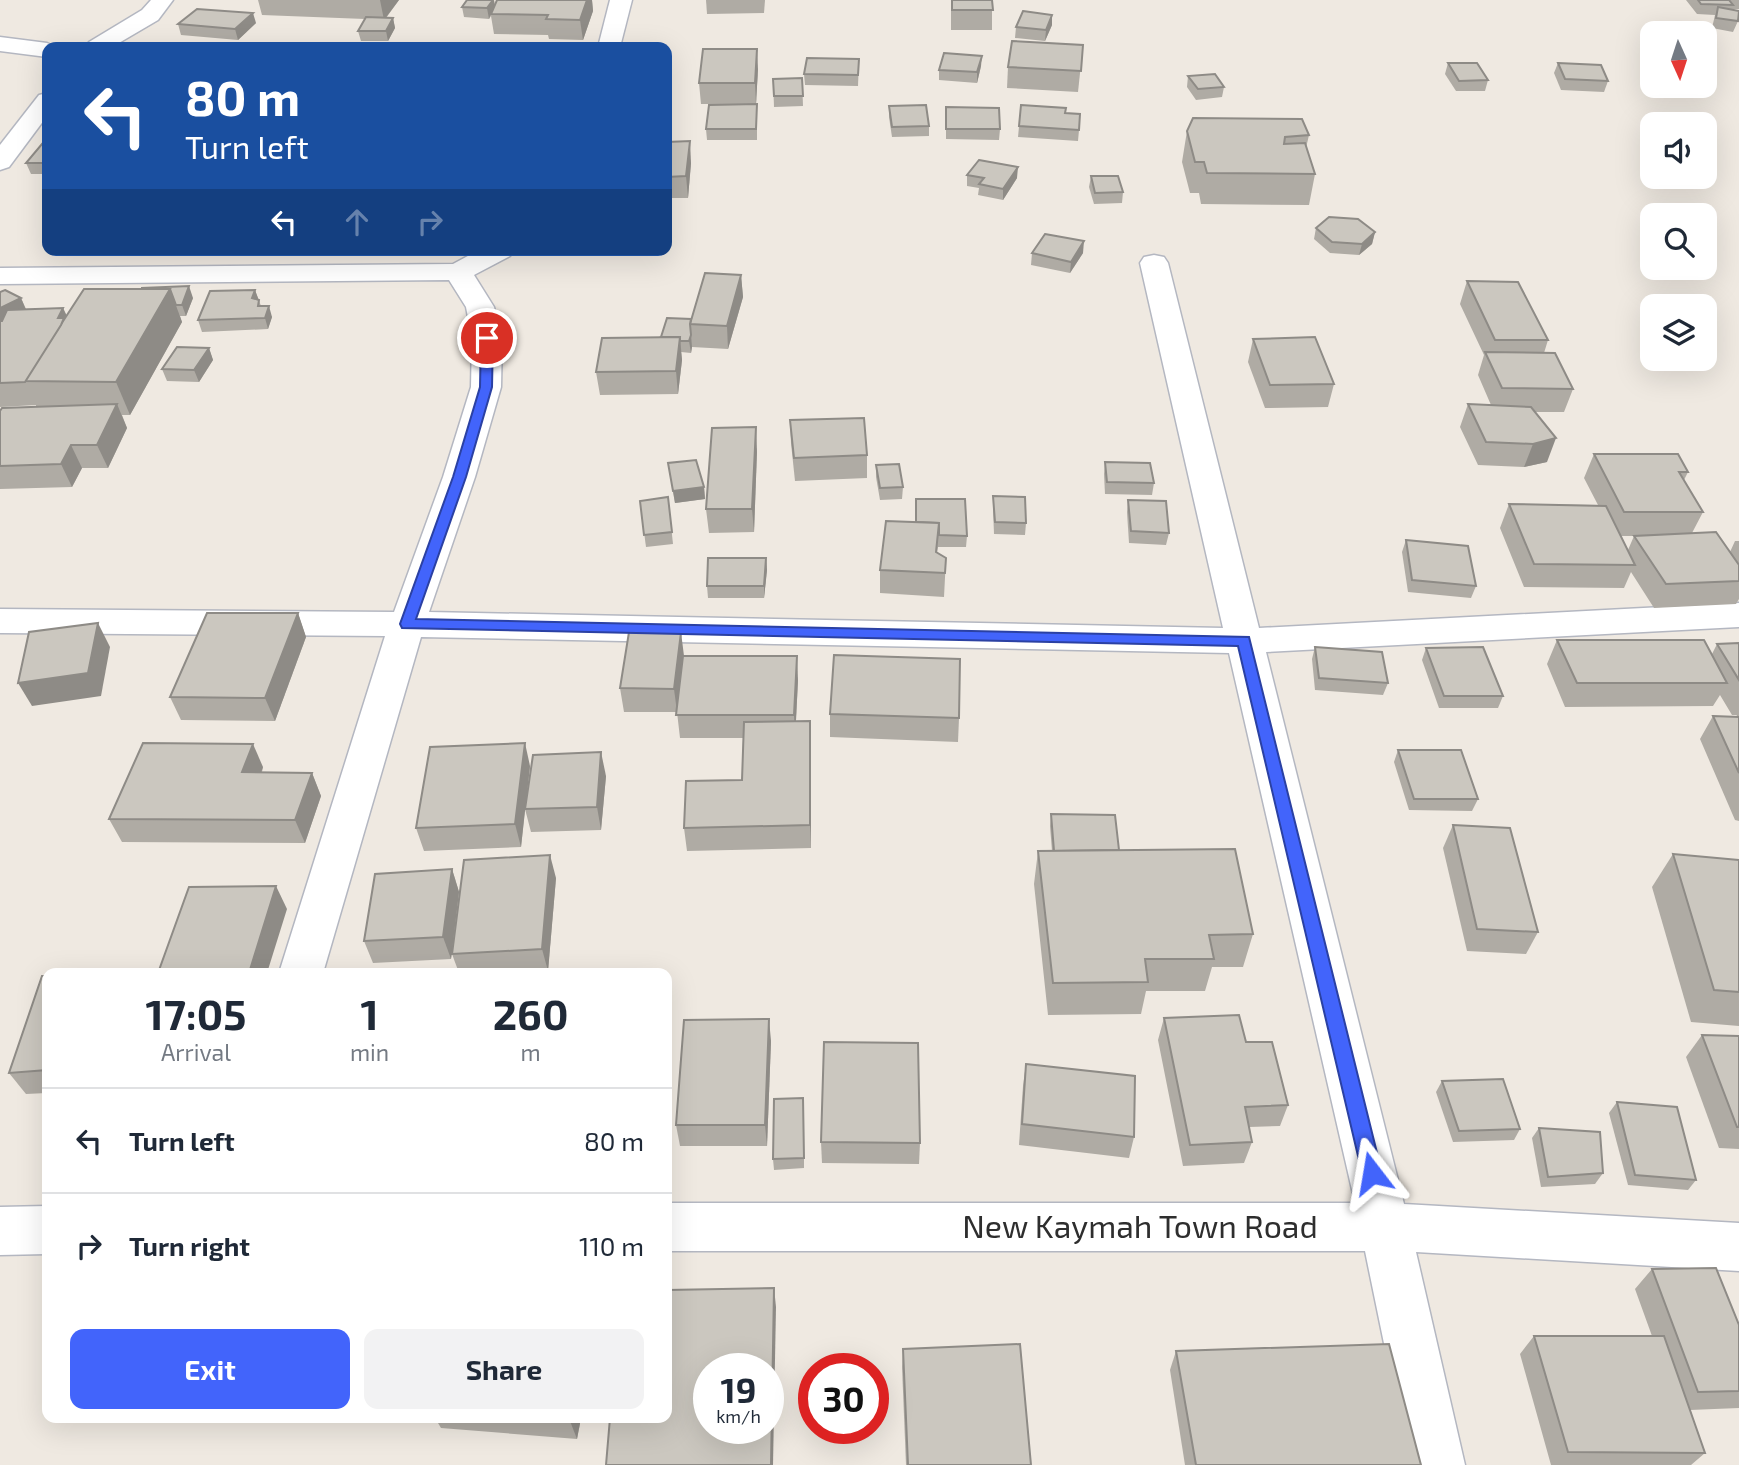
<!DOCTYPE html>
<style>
:root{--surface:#fff;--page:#f2f2f3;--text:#1f2937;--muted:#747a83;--line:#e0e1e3;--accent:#4264fb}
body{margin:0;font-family:"Exo 2",sans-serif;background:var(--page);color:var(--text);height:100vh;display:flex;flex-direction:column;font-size:26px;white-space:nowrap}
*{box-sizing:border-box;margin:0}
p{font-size:23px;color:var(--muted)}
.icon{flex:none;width:38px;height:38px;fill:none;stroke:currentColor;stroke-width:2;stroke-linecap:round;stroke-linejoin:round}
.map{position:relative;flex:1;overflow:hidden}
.side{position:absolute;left:42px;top:968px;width:630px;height:455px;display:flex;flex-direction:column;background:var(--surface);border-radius:14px;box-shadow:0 7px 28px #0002}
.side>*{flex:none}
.banner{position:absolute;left:42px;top:42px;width:630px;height:214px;border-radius:14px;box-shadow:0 7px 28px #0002;background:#1a4fa0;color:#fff;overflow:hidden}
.needle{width:46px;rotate:177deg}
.buttons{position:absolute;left:1640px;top:21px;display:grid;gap:14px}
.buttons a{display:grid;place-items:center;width:77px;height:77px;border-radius:14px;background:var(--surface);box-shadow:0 7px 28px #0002;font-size:35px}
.speed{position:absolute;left:693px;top:1353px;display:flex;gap:14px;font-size:35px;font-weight:700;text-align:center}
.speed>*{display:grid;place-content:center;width:91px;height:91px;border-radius:50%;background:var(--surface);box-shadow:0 7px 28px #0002;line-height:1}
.speed small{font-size:18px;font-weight:400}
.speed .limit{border:10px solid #d22;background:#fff;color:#111}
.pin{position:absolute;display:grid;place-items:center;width:60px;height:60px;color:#fff;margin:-30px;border:4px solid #fff;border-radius:50%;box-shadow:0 2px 7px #0007}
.me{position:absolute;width:77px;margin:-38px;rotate:346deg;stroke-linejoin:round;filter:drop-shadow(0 0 5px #0008)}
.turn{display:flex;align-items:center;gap:24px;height:147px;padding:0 28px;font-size:32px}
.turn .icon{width:91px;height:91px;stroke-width:2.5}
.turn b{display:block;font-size:49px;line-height:60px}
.lanes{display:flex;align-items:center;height:66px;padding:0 28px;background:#0003;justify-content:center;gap:35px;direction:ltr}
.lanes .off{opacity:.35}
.eta{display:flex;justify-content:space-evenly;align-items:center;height:119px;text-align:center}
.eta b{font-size:42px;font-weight:700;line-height:49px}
.button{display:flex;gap:14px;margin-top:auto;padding:14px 28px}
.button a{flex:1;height:80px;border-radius:14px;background:var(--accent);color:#fff;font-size:28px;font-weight:700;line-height:80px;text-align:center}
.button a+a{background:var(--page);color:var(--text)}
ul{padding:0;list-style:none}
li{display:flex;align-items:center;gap:21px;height:105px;padding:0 28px;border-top:2px solid var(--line)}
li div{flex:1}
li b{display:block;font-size:26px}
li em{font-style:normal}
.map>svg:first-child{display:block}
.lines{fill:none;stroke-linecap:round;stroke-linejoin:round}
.street-casing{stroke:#b4b7c1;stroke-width:3}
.street{fill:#fff;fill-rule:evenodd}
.wall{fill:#afaba4;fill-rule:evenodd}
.shaded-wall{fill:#8e8b86}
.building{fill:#cbc7bf;stroke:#8e8b86;stroke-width:2;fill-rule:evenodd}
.route{fill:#4264fb;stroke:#2b41a3;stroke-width:2}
.labels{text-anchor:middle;stroke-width:5;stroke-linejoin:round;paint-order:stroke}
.near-street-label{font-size:32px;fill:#2e2e2e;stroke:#fff}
</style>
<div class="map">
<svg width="1739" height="1465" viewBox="0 0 1739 1465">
<rect width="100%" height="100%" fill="#efe9e1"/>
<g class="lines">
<defs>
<g id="street">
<polygon points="151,0 173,0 158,20 112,47 86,47 89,42 142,10"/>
<polygon points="610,0 632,0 620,47 598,47"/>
<polygon points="0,37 47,43 56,47 47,47 47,57 0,51"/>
<polygon points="47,93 47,116 9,167 0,170 0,145 39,95"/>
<polygon points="479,250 514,250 510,256 474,275 494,307 502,338 501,387 475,477 429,612 1223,628 1140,263 1144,257 1154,255 1164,257 1168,263 1259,628 1739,603 1739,627 1266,652 1404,1204 1739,1223 1739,1271 1416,1252 1465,1465 1409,1465 1365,1251 667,1251 667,1203 1355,1203 1229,653 421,637 323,973 279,973 385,636 0,633 0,609 394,612 443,477 471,387 472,338 466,307 449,280 0,284 0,268 453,264"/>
<polygon points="47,1206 47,1254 0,1255 0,1207"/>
</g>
</defs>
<!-- street casing -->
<use href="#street" class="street-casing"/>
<!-- street -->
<use href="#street" class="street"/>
</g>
<!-- wall -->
<g class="wall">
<polygon points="258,0 399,0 386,18 393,18 395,28 388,41 361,41 358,31 365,19 262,15"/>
<polygon points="494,0 495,6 497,0 592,0 593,11 583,40 549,39 548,35 494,34 491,16 489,19 464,17 462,7"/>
<polygon points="706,0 765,0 764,13 707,14"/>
<rect x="951" y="0" width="41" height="30"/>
<polygon points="1686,0 1739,0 1739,9 1731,9 1738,21 1733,32 1712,28 1715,15 1697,14"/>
<polygon points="1052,15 1052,25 1045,41 1015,38 1016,27"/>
<polygon points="256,23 238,40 181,35 178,24"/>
<polygon points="1083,45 1078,92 1007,88 1008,67"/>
<polygon points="859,59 858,86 805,85 804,74"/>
<polygon points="1448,63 1488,80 1485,91 1456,91 1445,74"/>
<polygon points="1558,63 1608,81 1604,92 1561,90 1554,73"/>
<polygon points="981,66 977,83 939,80 939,70"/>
<polygon points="758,69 756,104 701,104 699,83"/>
<polygon points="1188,76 1224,87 1222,97 1196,100 1187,87"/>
<polygon points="802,78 803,106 774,107 773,79"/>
<polygon points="757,104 757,140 707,140 706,129"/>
<polygon points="1021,105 1065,113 1079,130 1078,141 1018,137"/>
<polygon points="889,106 929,126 929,136 892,137 889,117"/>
<polygon points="946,107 1000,129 999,140 946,139"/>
<polygon points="1187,131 1309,135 1306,148 1315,174 1309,205 1201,204 1199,193 1190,193 1182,162"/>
<polygon points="47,138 47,174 31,174 26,163"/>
<polygon points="667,142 691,163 688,198 667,198"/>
<polygon points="967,175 1017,178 1003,200 978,195 979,188 967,186"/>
<polygon points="1091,176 1123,192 1122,203 1094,204 1089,187"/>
<polygon points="1316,228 1375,232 1372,244 1359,255 1330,253 1314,239"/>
<polygon points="1032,253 1083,253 1070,273 1031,265"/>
<polygon points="741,275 743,297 728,349 692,347 691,353 681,352 682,360 678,394 600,395 596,372 691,319"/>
<polygon points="1467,281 1548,340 1544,353 1573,389 1564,412 1535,412 1547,462 1524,467 1478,465 1460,427 1468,404 1491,405 1478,375 1484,355 1460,304"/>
<polygon points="255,290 261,306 272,317 268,329 202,332 198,320"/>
<polygon points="0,292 21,298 26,309 63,308 67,316 193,298 186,316 180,316 182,322 130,415 122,415 127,428 108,468 82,468 72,487 0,489 0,411 36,407 36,405 0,407"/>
<polygon points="1253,339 1334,384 1328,407 1265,408 1248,362"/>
<polygon points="209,348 213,360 199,382 167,381 162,369"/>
<polygon points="790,420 867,455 867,478 795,481 791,443"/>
<polygon points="757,451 754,532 709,533 706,509"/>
<path d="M1594 454 1688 472 1684 480 1703 512 1692 533 1730 552 1735 541H1739V599L1736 604 1654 608 1631 572 1624 588 1524 587 1500 528 1509 504 1598 505 1584 478ZM1621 536H1645H1634L1628 550Z"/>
<polygon points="1105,462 1154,483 1152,495 1105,494 1104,474"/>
<polygon points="668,463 704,487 705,499 675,503"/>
<polygon points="876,465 903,487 902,499 880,500 876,477"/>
<polygon points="993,496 1026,523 1025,535 994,534 993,508"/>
<polygon points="668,497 673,544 646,547 640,501"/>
<polygon points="1128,500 1169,533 1166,545 1129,543 1127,512"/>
<polygon points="886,521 967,536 966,547 938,547 937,553 946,558 944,597 880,593 880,570"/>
<polygon points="1406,540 1476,586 1471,598 1408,592 1402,552"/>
<polygon points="766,558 767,570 764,598 708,598 707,586"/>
<polygon points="298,613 306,637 275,721 181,720 170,697"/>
<polygon points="1557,640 1712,654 1717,644 1739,643 1739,821 1735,820 1700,739 1713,716 1736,717 1737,715 1732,715 1720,695 1713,706 1565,707 1547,664"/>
<polygon points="1315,647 1388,683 1383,695 1315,690 1312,659"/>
<polygon points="1426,648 1503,696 1498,708 1439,708 1422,660"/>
<polygon points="684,656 798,680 796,721 810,721 811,848 687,851 684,828 742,780 743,738 680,738 677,712 624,712 620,688"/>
<polygon points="830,714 959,718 958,742 830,737"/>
<polygon points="1398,750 1478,799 1472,811 1409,810 1394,762"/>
<polygon points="530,766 526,802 606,776 601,830 531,832 525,809 521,847 424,851 416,828"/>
<polygon points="263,767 262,772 312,773 321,796 305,843 122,842 109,819"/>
<polygon points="1051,814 1119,850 1253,934 1243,967 1212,967 1205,991 1146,991 1141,1014 1048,1015 1034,884 1038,851 1052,851 1050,826"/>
<polygon points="1453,825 1538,932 1526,954 1467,951 1443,848"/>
<polygon points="1673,854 1739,860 1739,1026 1691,1022 1652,887"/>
<polygon points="452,869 459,892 451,959 373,963 364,941"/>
<polygon points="556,878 548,971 516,973 459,973 452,954"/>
<polygon points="47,976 47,1093 26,1094 9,1073"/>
<polygon points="1164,1018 1246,1042 1288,1105 1280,1126 1249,1127 1252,1142 1244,1163 1183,1166 1158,1040"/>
<polygon points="1702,1035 1739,1036 1739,1149 1719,1148 1686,1057"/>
<polygon points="771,1041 767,1146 680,1146 676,1125"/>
<polygon points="1026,1064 1134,1137 1129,1158 1019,1145 1023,1086"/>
<polygon points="1442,1081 1520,1129 1514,1140 1453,1142 1436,1092"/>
<polygon points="1617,1102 1696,1180 1688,1190 1628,1185 1609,1113"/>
<polygon points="804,1108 804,1168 774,1170 773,1159"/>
<polygon points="1539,1128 1603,1173 1595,1184 1541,1187 1532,1138"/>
<polygon points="821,1142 920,1143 919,1164 822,1163"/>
<polygon points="1652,1269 1739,1325 1739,1408 1690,1410 1705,1453 1691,1465 1551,1465 1520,1354 1534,1336 1652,1336 1635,1289"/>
<polygon points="903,1349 1031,1465 906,1465 902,1367"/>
<polygon points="1176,1351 1421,1465 1185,1465 1170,1370"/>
<polygon points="435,1418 581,1418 577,1439 441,1428"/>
</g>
<!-- shaded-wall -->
<g class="shaded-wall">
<polygon points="380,0 399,0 384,20"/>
<polygon points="494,0 495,10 491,14 489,19 487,8"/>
<polygon points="587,0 592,0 593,11 583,40 580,20"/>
<polygon points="253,13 256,23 238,40 235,29"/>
<polygon points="1052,15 1052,25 1045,41 1046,30"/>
<polygon points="393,18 395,28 388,41 386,31"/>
<polygon points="757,49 758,69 756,104 755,83"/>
<polygon points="982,56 981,66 977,83 977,72"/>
<polygon points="690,141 691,163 688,198 686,176"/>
<polygon points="1018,167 1017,178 1003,200 1003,189"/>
<polygon points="1375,232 1372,244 1359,255 1362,244"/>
<polygon points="1084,241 1083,253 1070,273 1071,262"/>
<polygon points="741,275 743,297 728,349 727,326"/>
<polygon points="189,286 193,298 186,316 182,305"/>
<polygon points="170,289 182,322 130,415 116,382"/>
<polygon points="255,290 259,301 252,298"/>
<polygon points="21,298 26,310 0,322 0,308"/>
<polygon points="269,306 272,317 268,329 265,318"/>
<polygon points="63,308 73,330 58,318"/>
<polygon points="691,335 692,347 691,353 689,341"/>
<polygon points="680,337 682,360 678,394 676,371"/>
<polygon points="209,348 213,360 199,382 194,370"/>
<polygon points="117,404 127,428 108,468 97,445"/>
<polygon points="756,427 757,451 754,532 752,509"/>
<polygon points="1556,438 1547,462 1524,467 1533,444"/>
<polygon points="71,445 82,468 72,487 61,464"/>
<polygon points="704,487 705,499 675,503 673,491"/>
<polygon points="766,558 767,570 764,598 764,586"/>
<polygon points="298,613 306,637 275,721 265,698"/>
<polygon points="98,623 110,647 101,696 32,706 18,683"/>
<polygon points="681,632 684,656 677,712 674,689"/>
<polygon points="797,656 798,680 795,738 794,715"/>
<polygon points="810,721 811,744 811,848 810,825"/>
<polygon points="525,743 530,766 521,847 515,824"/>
<polygon points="253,744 263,767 253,795 242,772"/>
<polygon points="601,752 606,776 601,830 597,807"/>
<polygon points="312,773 321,796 305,843 295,820"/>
<polygon points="550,855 556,878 548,971 542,949"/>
<polygon points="452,869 459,892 451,959 443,937"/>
<polygon points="276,886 287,909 267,973 249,973"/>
<polygon points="769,1019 771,1041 767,1146 765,1125"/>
<polygon points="774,1288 776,1307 773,1465 771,1465"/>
<polygon points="571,1418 581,1418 577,1439 570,1421"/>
</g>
<!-- building -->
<g class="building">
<polygon points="467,0 493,0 487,8 462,7"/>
<polygon points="497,0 587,0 580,20 546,19 548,15 491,14"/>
<polygon points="952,0 992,0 993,10 952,10"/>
<polygon points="1698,0 1729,0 1733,5 1701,4"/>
<polygon points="1718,7 1739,11 1738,21 1716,18"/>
<polygon points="197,9 253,13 235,29 178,24"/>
<polygon points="1023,11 1052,15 1046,30 1016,27"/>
<polygon points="366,17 393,18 386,31 358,31"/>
<polygon points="1012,41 1083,45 1081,71 1008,67"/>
<polygon points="703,49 757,49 755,83 699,83"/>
<polygon points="944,53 982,56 977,72 939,70"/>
<polygon points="807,58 859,59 858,75 804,74"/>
<polygon points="1448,63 1477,63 1488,80 1459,81"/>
<polygon points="1558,63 1601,65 1608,81 1565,79"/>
<polygon points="1215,74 1224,87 1198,89 1188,76"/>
<polygon points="802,78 803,96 774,96 773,79"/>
<polygon points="757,104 756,129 706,129 709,105"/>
<polygon points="926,105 929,126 892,127 889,106"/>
<polygon points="1021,105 1066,108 1065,113 1080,114 1079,130 1019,126"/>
<polygon points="946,107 999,108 1000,129 946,129"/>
<polygon points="1193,118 1302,119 1309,135 1285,137 1284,144 1305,143 1315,174 1207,173 1204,162 1195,162 1187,131"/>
<polygon points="47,138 47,163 26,163"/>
<polygon points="690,141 686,176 667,177 667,142"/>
<polygon points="979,160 1018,167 1003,189 979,184 984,178 967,175"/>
<polygon points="1091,176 1118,176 1123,192 1095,193"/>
<polygon points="1329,217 1358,219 1375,232 1362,244 1332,242 1316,228"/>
<polygon points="1045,234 1084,241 1071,262 1032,253"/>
<polygon points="705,273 741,275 727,326 690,324"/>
<polygon points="1467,281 1518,282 1548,340 1495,340"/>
<polygon points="189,286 182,305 176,305 170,289 142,289 142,288"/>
<polygon points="84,289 170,289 116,382 24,381"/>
<polygon points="5,290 21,298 0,308 0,292"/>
<polygon points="255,290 252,298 259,300 258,306 269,306 265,318 198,320 210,291"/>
<polygon points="63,308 58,318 64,318 61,325 25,382 0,383 0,321 2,321 7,310"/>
<polygon points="667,318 691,319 690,324 691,335 689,341 680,341 680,337 661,337"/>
<polygon points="680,337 676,371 596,372 602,338"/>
<polygon points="1315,337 1334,384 1270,385 1253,339"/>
<polygon points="177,347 209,348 194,370 162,369"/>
<polygon points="1485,352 1555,353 1573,389 1502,388"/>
<polygon points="117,404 97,445 71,445 61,464 0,466 0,411 2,408"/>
<polygon points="1468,404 1531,407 1556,438 1533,444 1486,442"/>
<polygon points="864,418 867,455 794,458 790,420"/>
<polygon points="756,427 752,509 706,509 712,428"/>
<polygon points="1594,454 1678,454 1688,472 1679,472 1703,512 1624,512"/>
<polygon points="696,460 704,487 673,491 668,463"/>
<polygon points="1105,462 1150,463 1154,483 1107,482"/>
<polygon points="899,464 903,487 880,488 876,465"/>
<polygon points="993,496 1025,497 1026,523 995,522"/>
<polygon points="668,497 672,532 644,535 640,501"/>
<polygon points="916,499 965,499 967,536 939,535 939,523 916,522"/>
<polygon points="1128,500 1166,501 1169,533 1131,531"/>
<polygon points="1509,504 1606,506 1635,565 1534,564"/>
<polygon points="886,521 939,523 936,552 946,558 945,573 880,570"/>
<polygon points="1716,532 1739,565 1739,581 1666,584 1634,536"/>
<polygon points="1406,540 1468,546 1476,586 1412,580"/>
<polygon points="708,558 766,558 764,586 707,586"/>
<polygon points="207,613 298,613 265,698 170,697"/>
<polygon points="98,623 88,673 18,683 29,632"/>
<polygon points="629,632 681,632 674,689 620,688"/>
<polygon points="1557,640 1704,640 1727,683 1577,683"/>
<polygon points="1739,643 1739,680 1717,644"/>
<polygon points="1315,647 1382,652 1388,683 1319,678"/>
<polygon points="1483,647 1503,696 1444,696 1426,648"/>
<polygon points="834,655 960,659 959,718 830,714"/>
<polygon points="683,656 797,656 794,715 676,715"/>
<polygon points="1713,716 1739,717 1739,773"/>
<polygon points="810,721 810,825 684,828 686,781 742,780 744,722"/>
<polygon points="143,743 253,744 242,772 312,773 295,820 109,819"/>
<polygon points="525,743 515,824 416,828 430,747"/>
<polygon points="1398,750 1461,750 1478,799 1414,799"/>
<polygon points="601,752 597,807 525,809 533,755"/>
<polygon points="1051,814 1115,815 1119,850 1054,851"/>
<polygon points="1453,825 1510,828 1538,932 1477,929"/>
<polygon points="1235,849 1253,934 1209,935 1214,959 1145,959 1148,982 1053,983 1038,851"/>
<polygon points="1673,854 1739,860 1739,992 1714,990"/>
<polygon points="550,855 542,949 452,954 464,860"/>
<polygon points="452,869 443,937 364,941 375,874"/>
<polygon points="276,886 249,973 158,973 189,887"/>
<polygon points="129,970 128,973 83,973"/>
<polygon points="42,976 47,976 47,1070 9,1073"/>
<polygon points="1239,1015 1246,1042 1272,1042 1288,1105 1245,1107 1252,1142 1190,1145 1164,1018"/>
<polygon points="769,1019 765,1125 676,1125 684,1020"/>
<polygon points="1702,1035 1739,1036 1739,1127 1737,1127"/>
<polygon points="824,1042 918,1043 920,1143 821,1142"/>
<polygon points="1026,1064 1135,1076 1134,1137 1022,1124"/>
<polygon points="1503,1079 1520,1129 1459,1131 1442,1081"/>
<polygon points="803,1098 804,1158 773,1159 774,1099"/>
<polygon points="1617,1102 1677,1107 1696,1180 1635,1175"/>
<polygon points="1539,1128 1600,1132 1603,1173 1548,1177"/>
<polygon points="1716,1268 1739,1325 1739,1391 1698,1392 1652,1269"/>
<path d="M774 1288 771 1465H606L610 1418H667V1290ZM709 1368H768V1428H709Z"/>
<polygon points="1534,1336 1664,1336 1705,1453 1568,1452"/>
<polygon points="1020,1344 1031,1465 908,1465 903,1349"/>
<polygon points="1389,1344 1421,1465 1196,1465 1176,1351"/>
<polygon points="520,1418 571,1418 570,1421"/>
</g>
<!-- route -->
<polygon class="route" points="487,334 493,338 492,387 466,477 416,619 1249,637 1382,1173 1379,1180 1372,1183 1365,1180 1362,1173 1238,646 402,628 400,624 453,477 480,387 481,338"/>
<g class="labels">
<!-- near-street labels -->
<g class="near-street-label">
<text x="1140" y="1238">New Kaymah Town Road</text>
</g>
</g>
</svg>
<div class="buttons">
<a><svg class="needle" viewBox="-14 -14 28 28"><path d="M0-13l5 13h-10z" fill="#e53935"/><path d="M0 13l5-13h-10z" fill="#747a83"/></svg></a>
<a><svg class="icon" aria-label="sound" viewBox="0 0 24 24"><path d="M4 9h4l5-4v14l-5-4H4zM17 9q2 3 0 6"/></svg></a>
<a><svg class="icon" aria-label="search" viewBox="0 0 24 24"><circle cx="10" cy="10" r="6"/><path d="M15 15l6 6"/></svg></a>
<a><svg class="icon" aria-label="layers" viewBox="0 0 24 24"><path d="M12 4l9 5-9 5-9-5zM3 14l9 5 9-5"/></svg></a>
</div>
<div class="speed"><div>19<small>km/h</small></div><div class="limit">30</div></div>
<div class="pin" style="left:487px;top:338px;background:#d93025"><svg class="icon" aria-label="arrive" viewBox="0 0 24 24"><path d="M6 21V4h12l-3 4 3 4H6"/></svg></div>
<svg class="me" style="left:1372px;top:1173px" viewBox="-20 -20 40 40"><path d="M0-17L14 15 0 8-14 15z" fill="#4264fb" stroke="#fff" stroke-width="4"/></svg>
<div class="banner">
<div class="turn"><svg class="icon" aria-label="left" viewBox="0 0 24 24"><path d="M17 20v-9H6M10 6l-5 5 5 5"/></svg><div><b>80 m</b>Turn left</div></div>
<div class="lanes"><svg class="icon" aria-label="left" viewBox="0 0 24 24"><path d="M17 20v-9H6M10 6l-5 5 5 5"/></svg><svg class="icon off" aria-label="ahead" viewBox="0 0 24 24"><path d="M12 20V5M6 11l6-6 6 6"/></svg><svg class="icon off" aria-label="right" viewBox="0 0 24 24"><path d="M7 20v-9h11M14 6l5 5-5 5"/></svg></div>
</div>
<section class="side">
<div class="eta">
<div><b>17:05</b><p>Arrival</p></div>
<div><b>1</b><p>min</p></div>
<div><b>260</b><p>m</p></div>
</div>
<ul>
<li><svg class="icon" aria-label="left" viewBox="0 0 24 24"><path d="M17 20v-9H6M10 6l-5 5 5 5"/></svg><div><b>Turn left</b></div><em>80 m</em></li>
<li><svg class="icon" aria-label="right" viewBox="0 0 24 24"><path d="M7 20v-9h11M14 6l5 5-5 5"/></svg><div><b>Turn right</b></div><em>110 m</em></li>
</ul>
<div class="button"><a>Exit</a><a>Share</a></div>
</section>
</div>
